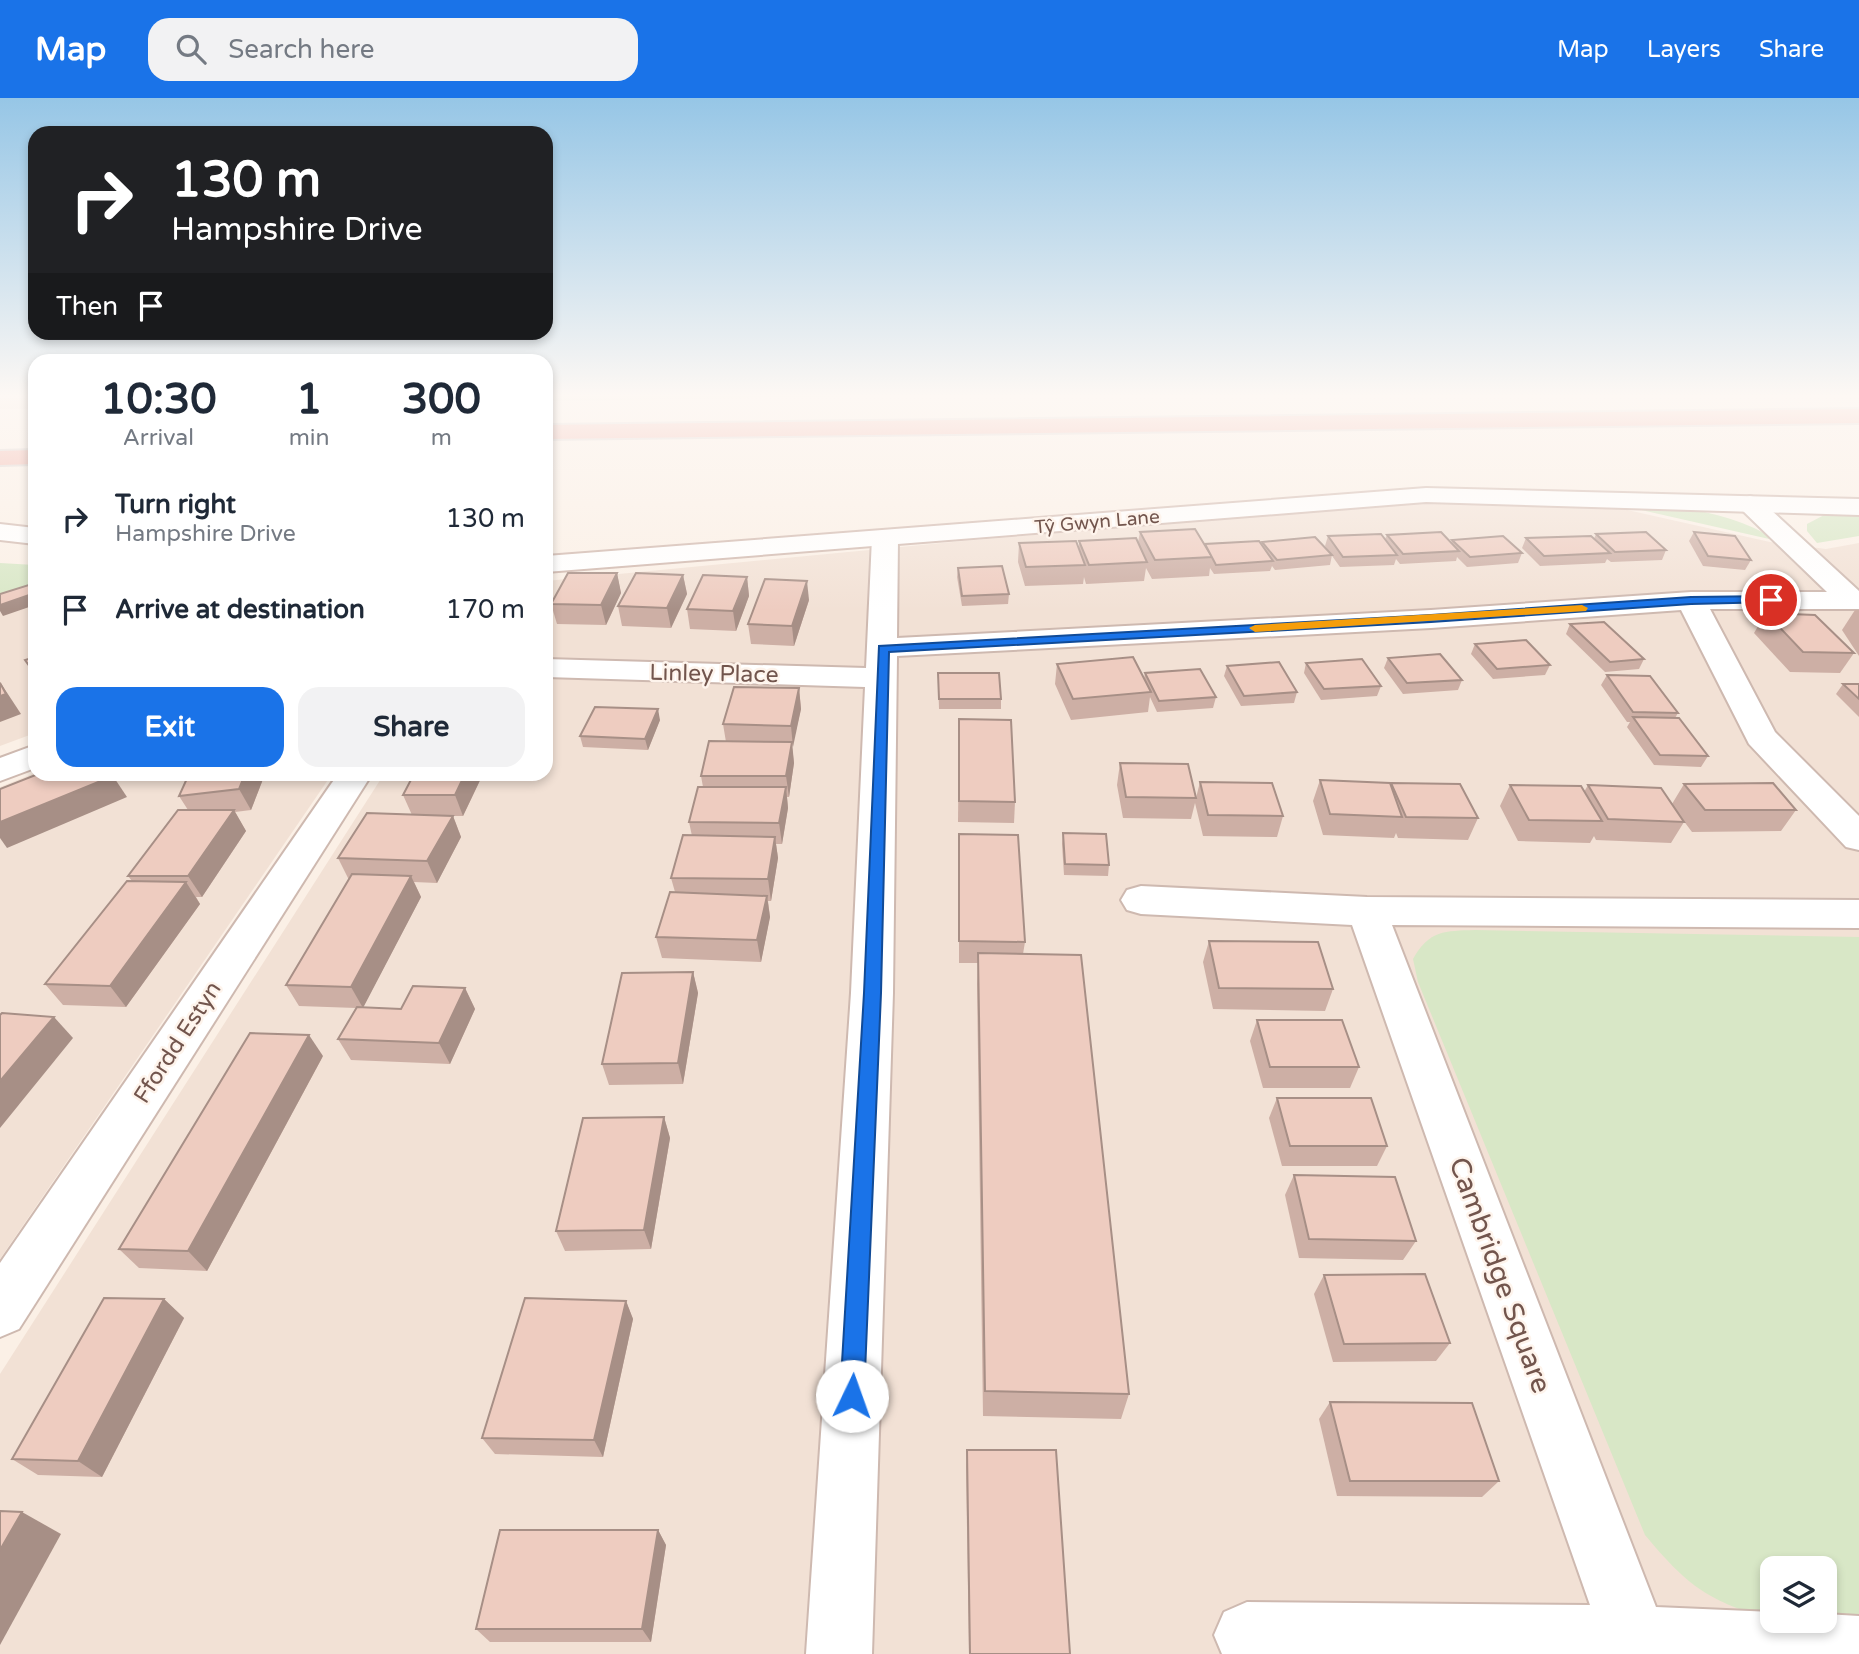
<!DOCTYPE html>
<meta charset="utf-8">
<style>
:root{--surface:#fff;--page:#f2f2f3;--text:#1f2937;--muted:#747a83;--accent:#1a73e8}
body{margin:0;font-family:"Varela Round",sans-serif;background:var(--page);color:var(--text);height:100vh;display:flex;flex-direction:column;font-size:26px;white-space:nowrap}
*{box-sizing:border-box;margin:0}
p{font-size:23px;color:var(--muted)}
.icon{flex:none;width:38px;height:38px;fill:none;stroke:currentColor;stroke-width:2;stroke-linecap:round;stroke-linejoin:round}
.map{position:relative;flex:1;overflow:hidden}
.details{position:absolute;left:28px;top:256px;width:525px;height:427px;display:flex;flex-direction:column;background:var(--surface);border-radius:21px;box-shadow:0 4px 10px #0003}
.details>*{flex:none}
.guide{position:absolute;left:28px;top:28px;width:525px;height:214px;border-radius:21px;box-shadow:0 4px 10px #0003;background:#202124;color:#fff;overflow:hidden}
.fabs{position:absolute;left:1760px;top:1458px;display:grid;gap:14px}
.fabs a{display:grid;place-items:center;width:77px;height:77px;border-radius:14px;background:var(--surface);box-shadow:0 4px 10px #0003;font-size:35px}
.pin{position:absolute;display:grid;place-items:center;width:60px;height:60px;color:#fff;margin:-30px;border:4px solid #fff;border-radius:50%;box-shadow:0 2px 7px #0007}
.me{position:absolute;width:77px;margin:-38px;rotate:3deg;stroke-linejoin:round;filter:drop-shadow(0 0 5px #0008)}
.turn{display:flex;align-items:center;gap:24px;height:147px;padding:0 28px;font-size:32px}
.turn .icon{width:91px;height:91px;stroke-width:2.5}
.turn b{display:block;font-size:49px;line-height:60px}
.then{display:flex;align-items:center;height:66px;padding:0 28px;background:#0003;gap:14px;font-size:26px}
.eta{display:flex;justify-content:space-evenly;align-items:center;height:119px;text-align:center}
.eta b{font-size:42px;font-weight:700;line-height:49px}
.action{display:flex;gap:14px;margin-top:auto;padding:14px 28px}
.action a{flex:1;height:80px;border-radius:21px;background:var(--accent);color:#fff;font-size:28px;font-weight:700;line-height:80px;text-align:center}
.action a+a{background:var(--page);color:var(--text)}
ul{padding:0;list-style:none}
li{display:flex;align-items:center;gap:21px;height:91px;padding:0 28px}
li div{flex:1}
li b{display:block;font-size:26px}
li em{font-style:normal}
header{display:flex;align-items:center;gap:42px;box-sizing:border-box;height:98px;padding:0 35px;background:var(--accent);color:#fff}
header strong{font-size:33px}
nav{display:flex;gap:38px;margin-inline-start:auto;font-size:24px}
.search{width:490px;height:63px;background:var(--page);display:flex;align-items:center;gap:18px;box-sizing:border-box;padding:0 24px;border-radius:21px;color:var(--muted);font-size:26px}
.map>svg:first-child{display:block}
.residential{fill:#f2e1d5;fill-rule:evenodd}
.green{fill:#d8e7c6}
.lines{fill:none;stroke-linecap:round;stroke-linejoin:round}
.street-casing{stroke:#ceb9b0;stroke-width:4}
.secondary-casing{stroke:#d0b8ae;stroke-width:4}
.highway-casing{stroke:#d8cfcd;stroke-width:4}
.street{fill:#fff;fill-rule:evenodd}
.secondary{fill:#fff;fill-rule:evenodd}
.highway{fill:#f0aca2;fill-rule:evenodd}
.wall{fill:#cdafa5}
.shaded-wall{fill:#a78f86}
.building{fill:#eeccc0;stroke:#a78f86;stroke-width:2}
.route{fill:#1a73e8;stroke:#114b97;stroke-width:2}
.slow{fill:#f59e0b}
.labels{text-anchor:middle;stroke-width:5;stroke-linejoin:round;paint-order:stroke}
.far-street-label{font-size:19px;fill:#72554d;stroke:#fef4ec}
.street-label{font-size:23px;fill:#72554d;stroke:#fef4ec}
.near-street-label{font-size:28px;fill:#72554d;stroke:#fef4ec}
</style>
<header>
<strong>Map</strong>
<div class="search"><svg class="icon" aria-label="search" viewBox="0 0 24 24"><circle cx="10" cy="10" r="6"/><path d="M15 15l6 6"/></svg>Search here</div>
<nav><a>Map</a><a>Layers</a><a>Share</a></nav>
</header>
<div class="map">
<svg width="1859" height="1556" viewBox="0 0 1859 1556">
<rect width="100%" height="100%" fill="#fbf0e6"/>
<!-- residential -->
<g class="residential">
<rect x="0" y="296" width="35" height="15"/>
<path d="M1415 405 1605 407 1770 444 1826 451 1859 445V1556H0V1276L384 676H546V483L963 443ZM1773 1470H1825V1522H1773Z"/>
<polygon points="35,493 35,635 0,648 0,502"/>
<polygon points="35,675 332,676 0,1161 0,689"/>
</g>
<!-- green -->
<g class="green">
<polygon points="546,296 1029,296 546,303"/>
<path d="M1606 404C1668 408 1724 409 1778 443Z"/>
<polygon points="1826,416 1859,416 1859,438 1817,445 1807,433 1807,426"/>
<polygon points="0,465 35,467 35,493 0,502"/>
<path d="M1475 832 1859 839V1523L1825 1522V1470H1773V1521H1768C1705 1501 1687 1487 1645 1437L1418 884 1413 861C1429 832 1445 833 1475 832Z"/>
</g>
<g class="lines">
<defs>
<g id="street">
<polygon points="1750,398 1759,401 1859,493 1859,511 1710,511 1775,634 1859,718 1859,752 1846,749 1749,646 1681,512 1431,530 897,558 893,895 872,1556 806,1556 851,895 865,589 546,579 546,561 866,570 872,440 876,434 894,434 898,440 897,540 1431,512 1691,494 1827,494 1741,411 1737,406 1741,401"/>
<polygon points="35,647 35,670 0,683 0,660"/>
<polygon points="338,676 372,676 19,1231 0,1239 0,1165"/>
<polygon points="1141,788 1367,799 1859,802 1859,830 1392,827 1656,1509 1773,1514 1773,1522 1825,1522 1825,1516 1859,1518 1859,1556 1222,1556 1214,1537 1224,1514 1247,1504 1590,1507 1352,827 1141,816 1127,812 1121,802 1127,792"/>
</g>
<g id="secondary">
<polygon points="1426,390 1859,401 1859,417 1426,404 546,474 546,458"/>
<polygon points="0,426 35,430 35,446 0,442"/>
</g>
<g id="highway">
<polygon points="1859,311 1859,325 546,341 546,327"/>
<polygon points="35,352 35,366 0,367 0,353"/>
</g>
</defs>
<!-- street casing -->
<use href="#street" class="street-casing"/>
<!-- secondary casing -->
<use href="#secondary" class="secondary-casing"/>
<!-- highway casing -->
<use href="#highway" class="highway-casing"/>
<!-- street -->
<use href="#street" class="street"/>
<!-- secondary -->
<use href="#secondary" class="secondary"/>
<!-- highway -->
<use href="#highway" class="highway"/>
</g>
<!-- wall -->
<g class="wall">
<polygon points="1140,434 1205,446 1261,447 1262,444 1332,457 1330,467 1275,472 1272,468 1270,473 1214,476 1210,470 1209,478 1152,481 1146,470 1144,483 1086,486 1084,479 1083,486 1025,488 1018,464 1019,445 1079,449 1079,443 1138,444"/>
<polygon points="1694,434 1751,462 1745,472 1703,468 1689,443"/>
<polygon points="1596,436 1666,452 1662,462 1611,464 1607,461 1605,465 1540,468 1522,450 1526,440 1594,441"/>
<polygon points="1387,437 1451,445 1452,442 1522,455 1518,465 1467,469 1457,459 1456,463 1400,466 1396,461 1394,467 1340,469 1325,448 1328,438 1385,441"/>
<polygon points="958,470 1009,496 1008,506 962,508 957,479"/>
<polygon points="617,475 621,495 606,527 557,526 551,506"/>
<polygon points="683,477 687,496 671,530 622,528 618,508"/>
<polygon points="747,479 749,498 736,533 690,531 687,511"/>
<polygon points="809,502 794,548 751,546 748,526"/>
<polygon points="1855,512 1859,512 1859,558 1842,532"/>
<polygon points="1766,515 1854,555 1840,575 1790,574 1754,535"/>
<polygon points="1570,526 1644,561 1639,571 1605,574 1566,536"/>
<polygon points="1475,546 1550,567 1545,577 1493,581 1471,556"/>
<polygon points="1388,560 1462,582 1458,592 1403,596 1384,570"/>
<polygon points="1306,565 1381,588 1377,598 1321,602 1304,575"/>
<polygon points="1057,566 1144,581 1145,575 1216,599 1213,610 1157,614 1150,599 1148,614 1071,622 1055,586"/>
<polygon points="1227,568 1297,594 1294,605 1241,608 1224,578"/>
<polygon points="938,576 1001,601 1001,611 939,611"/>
<polygon points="1607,577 1678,615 1675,620 1708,658 1701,669 1654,667 1627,629 1630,624 1627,624 1601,587"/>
<polygon points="1843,586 1859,586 1859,619 1836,596"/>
<polygon points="799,590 801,611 792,649 794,665 789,699 787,699 788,710 782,746 776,746 778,760 771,803 768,803 770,819 761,864 662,860 656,839 675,794 671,780 692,738 689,724 703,689 701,678 726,644 723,626"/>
<polygon points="959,621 1015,704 1014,725 958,724"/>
<polygon points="660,622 648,652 583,649 580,638"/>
<polygon points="1120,665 1196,700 1200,684 1283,718 1277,739 1203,738 1195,705 1191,721 1123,720 1117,687"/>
<polygon points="265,676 251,712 235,714 246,733 202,799 196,799 200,806 126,909 63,907 45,886 132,783 128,778 188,712 179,698"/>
<polygon points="483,676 463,718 451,718 453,718 461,739 437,785 414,784 421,799 363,909 401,911 465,890 475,911 450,966 351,962 338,941 356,910 299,908 286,887 349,782 338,760 412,717 403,697"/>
<polygon points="1320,682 1391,687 1391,685 1478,720 1468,742 1398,740 1396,735 1394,740 1323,737 1313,703"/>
<polygon points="1684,686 1796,712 1781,733 1692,734 1683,722 1684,724 1671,745 1596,742 1594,738 1590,745 1518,743 1500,708 1510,687 1584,694 1588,687 1672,706"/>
<polygon points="1063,735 1109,767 1108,778 1064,777 1062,746"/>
<polygon points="959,736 1025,844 1023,856 1129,1296 1121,1321 983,1318 977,886 978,865 959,865"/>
<polygon points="1209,843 1333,891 1325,913 1213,911 1203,864"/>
<polygon points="693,874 698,895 683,986 609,987 602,966"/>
<polygon points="1257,922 1359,969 1350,990 1263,990 1250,943"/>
<polygon points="323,958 207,1173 139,1170 119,1151"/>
<polygon points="1277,1000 1387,1048 1377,1068 1282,1068 1269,1020"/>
<polygon points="664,1019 670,1040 651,1151 565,1153 556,1133"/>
<polygon points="1294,1077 1416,1143 1403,1162 1299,1160 1285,1097"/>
<polygon points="1324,1177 1450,1245 1436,1263 1333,1264 1314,1196"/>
<polygon points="164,1201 184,1220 102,1379 38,1377 12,1361"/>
<polygon points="626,1203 633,1221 603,1359 495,1356 482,1340"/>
<polygon points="1330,1304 1499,1383 1482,1399 1337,1398 1319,1321"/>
<polygon points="967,1352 1070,1556 969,1556 966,1368"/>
<polygon points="658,1432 666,1447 651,1544 490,1544 476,1531"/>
</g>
<!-- shaded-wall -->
<g class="shaded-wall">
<polygon points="617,475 621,495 606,527 601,507"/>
<polygon points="683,477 687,496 671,530 667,510"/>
<polygon points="747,479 749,498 736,533 733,513"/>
<polygon points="807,483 809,502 794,548 792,528"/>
<polygon points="35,495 35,507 3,518 0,513 0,507"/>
<polygon points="0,584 21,616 0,624"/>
<polygon points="799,590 801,611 793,649 791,628"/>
<polygon points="658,611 660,622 648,652 645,641"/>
<polygon points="792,644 794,665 789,699 786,678"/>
<polygon points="245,676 265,676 251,712 239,691"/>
<polygon points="465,676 483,676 463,718 455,697"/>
<polygon points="113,678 127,699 7,750 0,740 0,724"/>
<polygon points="786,689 788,710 782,746 779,725"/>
<polygon points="234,712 246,733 202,799 188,778"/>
<polygon points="453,718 461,739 437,785 427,763"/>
<polygon points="775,739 778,760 771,803 768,781"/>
<polygon points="411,778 421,799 363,910 351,889"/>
<polygon points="186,784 200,806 126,909 110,888"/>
<polygon points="767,798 770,819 761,864 757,842"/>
<polygon points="693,874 698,895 683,986 678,965"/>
<polygon points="465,890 475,911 450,966 439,945"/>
<polygon points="54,919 73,940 0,1030 0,983"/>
<polygon points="309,937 323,958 207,1173 188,1153"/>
<polygon points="664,1019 670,1040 651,1151 644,1132"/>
<polygon points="164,1201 184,1220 102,1379 78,1363"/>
<polygon points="626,1203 633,1221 603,1359 594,1342"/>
<polygon points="22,1414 61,1436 0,1547 0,1452"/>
<polygon points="658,1432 666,1447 651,1544 642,1531"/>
</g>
<!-- building -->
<g class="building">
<polygon points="1195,431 1212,459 1155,462 1140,434"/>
<polygon points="1441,434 1459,453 1403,456 1387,437"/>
<polygon points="1646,434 1666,452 1615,454 1596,436"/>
<polygon points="1694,434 1735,438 1751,462 1708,458"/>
<polygon points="1381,436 1397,457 1343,459 1328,438"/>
<polygon points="1503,438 1522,455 1470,459 1452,442"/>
<polygon points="1591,438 1610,455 1544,458 1526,440"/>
<polygon points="1315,439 1332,457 1277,462 1262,444"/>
<polygon points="1136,440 1147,464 1089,467 1079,443"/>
<polygon points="1076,443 1085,467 1026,469 1019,445"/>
<polygon points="1259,443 1273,463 1216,467 1205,446"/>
<polygon points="1002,468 1009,496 962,498 958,470"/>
<polygon points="568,475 617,475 601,507 551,506"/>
<polygon points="636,475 683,477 667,510 618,508"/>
<polygon points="703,477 747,479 733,513 687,511"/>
<polygon points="765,481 807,483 792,528 748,526"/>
<polygon points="35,485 35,495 0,507 0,496"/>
<polygon points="1766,515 1815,517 1854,555 1803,554"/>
<polygon points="1604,524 1644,561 1610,564 1570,526"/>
<polygon points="1526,542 1550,567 1497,571 1475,546"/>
<polygon points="1440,556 1462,582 1407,585 1388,560"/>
<polygon points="35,559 35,576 25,562"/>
<polygon points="1133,559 1151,594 1073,601 1057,566"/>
<polygon points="1362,561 1381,588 1324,591 1306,565"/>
<polygon points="1279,564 1297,594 1244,598 1227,568"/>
<polygon points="1200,571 1216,599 1159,603 1145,575"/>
<polygon points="938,575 999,575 1001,601 939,601"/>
<polygon points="1607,577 1650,578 1678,615 1633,614"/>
<polygon points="0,585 6,596 0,598"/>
<polygon points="1843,586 1859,586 1859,601"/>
<polygon points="734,589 799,590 791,628 723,626"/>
<polygon points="595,609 658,611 645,641 580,638"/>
<polygon points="1633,619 1679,620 1708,658 1660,657"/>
<polygon points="959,621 1011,622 1015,704 959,703"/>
<polygon points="709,643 792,644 786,678 701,678"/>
<polygon points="1120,665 1188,666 1196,700 1126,699"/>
<polygon points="38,676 111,676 113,678 0,724 0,691"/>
<polygon points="189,676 245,676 239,691 179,698"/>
<polygon points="414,676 465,676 455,697 403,697"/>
<polygon points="1320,682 1390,685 1402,719 1330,716"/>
<polygon points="1200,684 1272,685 1283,718 1208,717"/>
<polygon points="1391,685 1460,686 1478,720 1406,719"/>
<polygon points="1773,685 1796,712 1705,712 1684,686"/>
<polygon points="1510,687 1581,688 1602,723 1529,722"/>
<polygon points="1588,687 1661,690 1684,724 1608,721"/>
<polygon points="698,689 786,689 779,725 689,724"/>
<polygon points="178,712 234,712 188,778 128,778"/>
<polygon points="367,715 453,718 427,763 338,760"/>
<polygon points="1063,735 1106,736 1109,767 1065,766"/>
<polygon points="959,736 1018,737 1025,844 959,843"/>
<polygon points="683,737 775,739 768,781 671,780"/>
<polygon points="352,776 411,778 351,889 286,887"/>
<polygon points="127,783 186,784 110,888 45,886"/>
<polygon points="670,794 767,798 757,842 656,839"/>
<polygon points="1209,843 1318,844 1333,891 1219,890"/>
<polygon points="978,855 1081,857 1129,1296 985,1293"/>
<polygon points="693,874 678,965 602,966 622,875"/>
<polygon points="413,888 465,890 439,945 338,941 357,909 401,911"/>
<polygon points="2,915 54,919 0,983 0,917"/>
<polygon points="1257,922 1342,922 1359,969 1270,969"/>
<polygon points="250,935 309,937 188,1153 119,1151"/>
<polygon points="1277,1000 1371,1000 1387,1048 1290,1048"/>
<polygon points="664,1019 644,1132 556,1133 583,1020"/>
<polygon points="1294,1077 1395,1079 1416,1143 1309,1141"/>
<polygon points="1425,1176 1450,1245 1344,1246 1324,1177"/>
<polygon points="104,1200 164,1201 78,1363 12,1361"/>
<polygon points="525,1200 626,1203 594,1342 482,1340"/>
<polygon points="1330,1304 1472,1305 1499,1383 1350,1383"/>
<polygon points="967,1352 1056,1352 1070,1556 970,1556"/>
<polygon points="0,1413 22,1414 0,1452"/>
<polygon points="500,1432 658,1432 642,1531 476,1531"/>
</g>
<!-- sky -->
<linearGradient id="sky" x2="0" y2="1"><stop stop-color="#96c6e6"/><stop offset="0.58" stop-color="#fdf8f4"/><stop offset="1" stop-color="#fdf8f4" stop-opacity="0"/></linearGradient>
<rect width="1859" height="513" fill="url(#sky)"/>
<!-- route -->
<polygon class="route" points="1771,498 1777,502 1775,504 1691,506 1431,524 889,554 881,895 864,1298 861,1306 852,1310 844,1306 840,1298 864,895 879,548 1431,517 1691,499"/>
<!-- slow -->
<polygon class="slow" points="1582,507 1588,510 1586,513 1255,534 1249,530 1255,527"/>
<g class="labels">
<!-- far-street labels -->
<g class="far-street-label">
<text transform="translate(1097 423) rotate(-5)" y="7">Tŷ Gwyn Lane</text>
</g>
<!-- street labels -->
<g class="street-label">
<text transform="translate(714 575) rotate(1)" y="8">Linley Place</text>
<text transform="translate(177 944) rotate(-57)" y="8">Ffordd Estyn</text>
</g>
<!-- near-street labels -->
<g class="near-street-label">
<text transform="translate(1501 1177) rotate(70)" y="10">Cambridge Square</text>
</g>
</g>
</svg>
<div class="fabs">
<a><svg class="icon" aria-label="layers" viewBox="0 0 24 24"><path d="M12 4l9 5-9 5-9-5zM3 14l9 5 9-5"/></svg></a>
</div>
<div class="pin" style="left:1771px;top:502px;background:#d93025"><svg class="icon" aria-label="arrive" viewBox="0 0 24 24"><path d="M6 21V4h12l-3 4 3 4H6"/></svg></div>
<svg class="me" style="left:852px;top:1298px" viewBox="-20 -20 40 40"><circle r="19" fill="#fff"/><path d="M0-13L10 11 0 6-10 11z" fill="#1a73e8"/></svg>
<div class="guide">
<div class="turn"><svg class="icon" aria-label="right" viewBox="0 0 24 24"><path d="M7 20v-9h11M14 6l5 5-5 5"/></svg><div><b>130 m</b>Hampshire Drive</div></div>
<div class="then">Then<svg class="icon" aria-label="arrive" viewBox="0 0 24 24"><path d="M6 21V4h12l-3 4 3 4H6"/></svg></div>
</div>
<section class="details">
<div class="eta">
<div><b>10:30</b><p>Arrival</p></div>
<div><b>1</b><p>min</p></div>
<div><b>300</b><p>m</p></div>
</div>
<ul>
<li><svg class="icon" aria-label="right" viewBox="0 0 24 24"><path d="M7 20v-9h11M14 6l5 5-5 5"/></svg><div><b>Turn right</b><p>Hampshire Drive</p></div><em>130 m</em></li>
<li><svg class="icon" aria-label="arrive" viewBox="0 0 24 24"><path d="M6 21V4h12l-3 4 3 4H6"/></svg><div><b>Arrive at destination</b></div><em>170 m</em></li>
</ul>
<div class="action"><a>Exit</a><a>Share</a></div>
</section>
</div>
